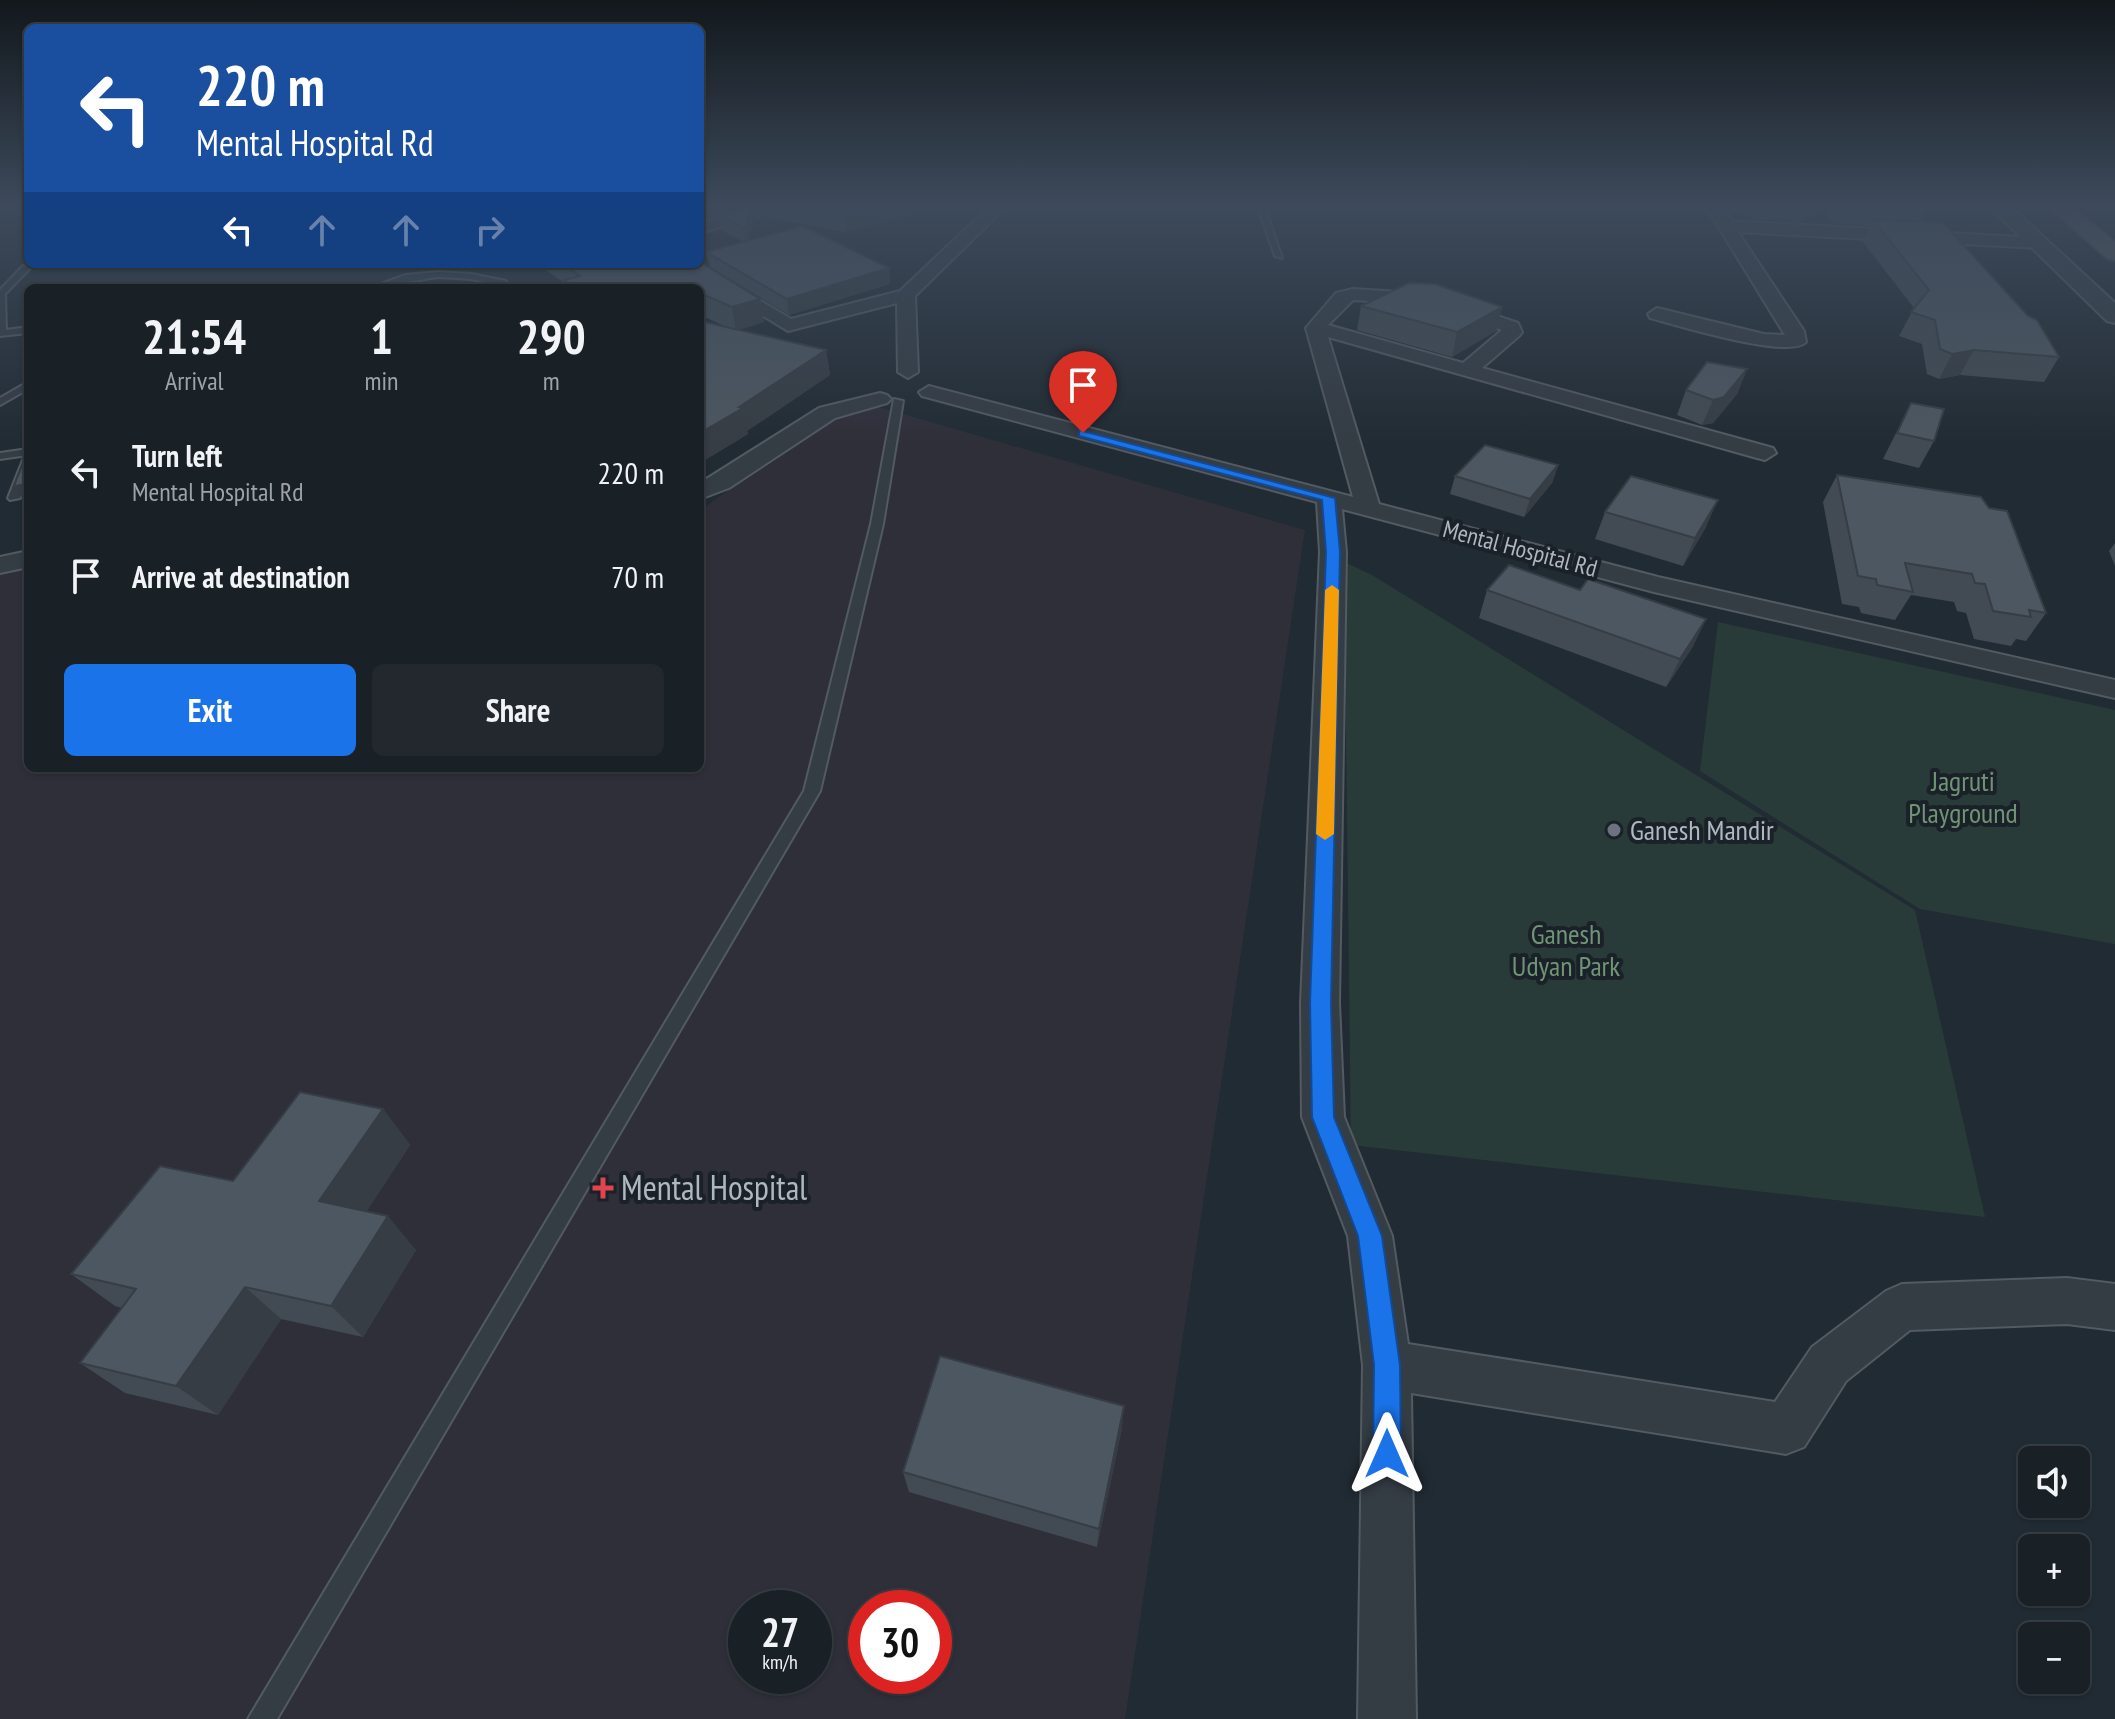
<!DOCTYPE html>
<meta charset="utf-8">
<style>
:root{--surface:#192026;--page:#22282e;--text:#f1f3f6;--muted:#9fa3a7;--line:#373e43;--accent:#1a73e8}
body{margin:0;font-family:"PT Sans Narrow",sans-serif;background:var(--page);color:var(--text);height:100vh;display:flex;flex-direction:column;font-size:30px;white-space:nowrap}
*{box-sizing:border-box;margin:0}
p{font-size:26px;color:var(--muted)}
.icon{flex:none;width:44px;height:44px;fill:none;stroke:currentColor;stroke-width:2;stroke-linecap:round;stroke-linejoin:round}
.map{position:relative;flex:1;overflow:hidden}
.panel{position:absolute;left:24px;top:284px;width:680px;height:488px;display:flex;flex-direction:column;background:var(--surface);border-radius:12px;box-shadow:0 2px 6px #0004,0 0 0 2px var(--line)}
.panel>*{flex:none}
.hud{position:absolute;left:24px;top:24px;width:680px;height:244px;border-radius:12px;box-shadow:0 2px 6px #0004,0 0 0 2px var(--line);background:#1a4fa0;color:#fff;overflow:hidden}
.controls{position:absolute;left:2018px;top:1446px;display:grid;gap:16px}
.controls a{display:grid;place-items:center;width:72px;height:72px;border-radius:12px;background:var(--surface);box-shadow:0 2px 6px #0004,0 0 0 2px var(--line);font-size:40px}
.speed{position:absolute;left:728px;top:1590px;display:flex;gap:16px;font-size:40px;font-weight:700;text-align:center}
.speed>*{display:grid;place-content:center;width:104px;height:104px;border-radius:50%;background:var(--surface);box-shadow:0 2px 6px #0004,0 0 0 2px var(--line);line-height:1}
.speed small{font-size:20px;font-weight:400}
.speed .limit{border:12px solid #d22;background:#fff;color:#111}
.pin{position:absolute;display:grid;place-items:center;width:68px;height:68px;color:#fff;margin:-82px -34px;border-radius:50% 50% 50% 0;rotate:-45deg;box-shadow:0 0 8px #0007}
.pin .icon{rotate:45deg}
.me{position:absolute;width:88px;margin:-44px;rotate:0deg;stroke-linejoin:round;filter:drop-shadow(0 0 6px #0008)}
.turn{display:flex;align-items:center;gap:28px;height:168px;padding:0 40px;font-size:36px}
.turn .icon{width:104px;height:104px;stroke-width:2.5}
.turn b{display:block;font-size:56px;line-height:68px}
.lanes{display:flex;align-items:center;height:76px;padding:0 40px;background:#0003;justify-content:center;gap:40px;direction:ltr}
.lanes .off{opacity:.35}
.eta{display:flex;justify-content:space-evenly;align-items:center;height:136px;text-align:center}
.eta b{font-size:48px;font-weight:700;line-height:56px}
.button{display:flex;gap:16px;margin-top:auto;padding:16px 40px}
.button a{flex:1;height:92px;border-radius:12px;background:var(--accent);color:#fff;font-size:32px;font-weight:700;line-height:92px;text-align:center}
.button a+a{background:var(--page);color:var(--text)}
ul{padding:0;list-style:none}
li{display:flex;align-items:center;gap:24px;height:104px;padding:0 40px}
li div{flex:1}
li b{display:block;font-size:30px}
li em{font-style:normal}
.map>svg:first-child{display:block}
.medical{fill:#2f2f39;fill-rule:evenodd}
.green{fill:#293b39}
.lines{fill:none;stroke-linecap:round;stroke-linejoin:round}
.service-casing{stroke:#525a62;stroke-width:4}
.minor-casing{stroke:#525a62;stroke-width:4}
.tertiary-casing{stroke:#525a62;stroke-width:4}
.trunk-casing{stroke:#3f474e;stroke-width:4}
.service{fill:#343c44;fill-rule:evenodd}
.minor{fill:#343c44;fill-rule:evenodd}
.tertiary{fill:#343c44;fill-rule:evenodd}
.trunk{fill:#5e5d5b;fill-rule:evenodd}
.wall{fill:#424b53;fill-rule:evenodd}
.shaded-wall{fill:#363d44}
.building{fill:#4d5761;stroke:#363d44;stroke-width:2}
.route{fill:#1a73e8;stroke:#114b97;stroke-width:2}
.slow{fill:#f59e0b}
.worship-dot{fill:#6b7280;stroke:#1a2128;stroke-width:3}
.health-dot{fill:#e0444e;stroke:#1a2128;stroke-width:3}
.labels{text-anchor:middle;stroke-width:8;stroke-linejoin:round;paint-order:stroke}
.far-street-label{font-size:24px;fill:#afb7c1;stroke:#1a2128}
.park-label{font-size:28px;fill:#709475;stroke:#1a2128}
.poi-label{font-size:28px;fill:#afb7c1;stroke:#1a2128;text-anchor:start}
.near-poi-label{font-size:34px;fill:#afb7c1;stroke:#1a2128;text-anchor:start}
</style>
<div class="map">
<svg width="2115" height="1719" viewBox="0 0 2115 1719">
<rect width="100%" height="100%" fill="#212b33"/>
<!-- medical -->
<path class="medical" d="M858 401 1305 530 1125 1719H0V564L28 557V768H700V510ZM746 1608H814V1676H746ZM866 1608H934V1676H866Z"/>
<!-- green -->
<g class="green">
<polygon points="1344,562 1372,575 1915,910 1985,1217 1351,1145"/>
<polygon points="1718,622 2115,710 2115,944 1920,909 1700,771"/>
</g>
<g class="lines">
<defs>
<g id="service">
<polygon points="1257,205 1264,205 1282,258 1275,256"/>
<polygon points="23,266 30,268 5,294 6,330 28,327 28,333 0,336 0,290"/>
<polygon points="438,272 471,274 506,281 508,288 500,288 499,285 471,279 438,277 370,288 405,275"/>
<polygon points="28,382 28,389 0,405 0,398"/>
<polygon points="894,399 903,401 883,524 820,791 277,1719 248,1719 804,791 871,524"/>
<polygon points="28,449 28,455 0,459 0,453"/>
<polygon points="28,457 28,475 20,498 10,500 8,498 23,460"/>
</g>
<g id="minor">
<polygon points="769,205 793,205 700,233 700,223"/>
<polygon points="991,205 1008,205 915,296 918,372 908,378 898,372 897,303 788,331 678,264 699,264 791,319 900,291"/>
<path d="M1705 205H1721L1732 221 2037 238 2045 243 2037 248 1738 232 1804 331 1806 342C1789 360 1677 325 1650 318L1648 314 1657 308 1764 334 1785 335Z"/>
<path d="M1353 289 1432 294 1518 323 1522 332 1519 336 1482 368 1773 448 1776 453 1765 460 1757 458 1328 337 1379 504 1658 577 2115 680V698L1654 592 1342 509 1346 552 1339 1003 1344 1117 1392 1236 1408 1344 1775 1402 1812 1347 1886 1291 1902 1284 2067 1278 2115 1284V1330L2067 1324 1910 1330 1846 1381 1804 1447 1786 1454 1411 1393 1416 1719H1358L1363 1365 1348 1236 1302 1117 1301 1003 1320 552 1317 502 922 396 919 392 929 386 1353 497 1306 328 1336 293ZM1353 300 1430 305 1502 330 1463 363 1328 325Z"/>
<polygon points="880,393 887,395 891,399 887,403 835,418 729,488 700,499 700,483 819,408"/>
<polygon points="28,551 28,567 0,573 0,557"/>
</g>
<polygon id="tertiary" points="1988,205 2009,205 2115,303 2115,323 2107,321"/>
<polygon id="trunk" points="2047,205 2069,205 2115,242 2115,260 2107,258"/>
</defs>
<!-- service casing -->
<use href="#service" class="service-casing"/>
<!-- minor casing -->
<use href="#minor" class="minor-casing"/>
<!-- tertiary casing -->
<use href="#tertiary" class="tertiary-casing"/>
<!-- trunk casing -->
<use href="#trunk" class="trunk-casing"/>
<!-- service -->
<use href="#service" class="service"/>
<!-- minor -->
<use href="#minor" class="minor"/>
<!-- tertiary -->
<use href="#tertiary" class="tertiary"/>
<!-- trunk -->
<use href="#trunk" class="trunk"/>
</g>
<!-- wall -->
<g class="wall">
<polygon points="700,205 753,206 755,219 748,240 889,268 890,284 789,315 710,267 706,252 744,242 721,230 718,215 700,219"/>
<polygon points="761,205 923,205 923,212 846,232 763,217"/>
<polygon points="1724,205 1827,205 1823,213 1800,222 1754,219 1729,211"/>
<polygon points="1829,205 1926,205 1928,206 1920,222 2059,357 2044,382 1960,375 1939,379 1927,374 1922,344 1899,336 1914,308 1863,242 1871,226 1832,223 1825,213"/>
<path d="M700 262 760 299 764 322 738 330 826 350 830 375 747 431 748 434 700 463V288H567L566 284 537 264H629L630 268H637L638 264H700ZM705 317 731 329 706 323Z"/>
<polygon points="1361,306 1502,307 1496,331 1452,357 1357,330"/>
<polygon points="1747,369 1737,394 1713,423 1702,425 1677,415 1686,390"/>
<polygon points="1911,403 1934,441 1919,468 1883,459"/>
<polygon points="1558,465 1552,483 1524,517 1450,494 1455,476"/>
<polygon points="1837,475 2046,613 2026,641 2016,639 2011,646 1974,639 1966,613 1957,611 1954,602 1911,595 1895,620 1861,613 1859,607 1842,604 1823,502"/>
<polygon points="1605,512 1706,527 1683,566 1595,539"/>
<polygon points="2115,543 2115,566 2109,551"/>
<polygon points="1487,590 1580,590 1706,619 1692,648 1666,687 1479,618"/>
<polygon points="383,1109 410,1145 366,1212 416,1250 363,1337 281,1319 218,1415 125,1393 80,1363 122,1308 115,1306 71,1274 233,1181"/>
<polygon points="1122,1428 1097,1547 909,1492 903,1472"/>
</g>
<!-- shaded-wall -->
<g class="shaded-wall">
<polygon points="700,205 759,205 753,206 755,219 747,244 745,229 753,206 701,220"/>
<polygon points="868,205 923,205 923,212 846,232 843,211"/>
<polygon points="1813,205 1827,205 1823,213 1800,222 1806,207"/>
<polygon points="617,264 629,264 633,280 623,285"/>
<polygon points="889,268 890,284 789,315 787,299"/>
<polygon points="760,299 764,322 736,331 732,307"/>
<polygon points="1502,307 1496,331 1452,357 1457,332"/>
<polygon points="705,315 710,339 700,342 700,316"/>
<polygon points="826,350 830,375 747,431 748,434 700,463 700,433"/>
<polygon points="1974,350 1960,375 1939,379 1952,354"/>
<polygon points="1747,369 1737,394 1713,423 1702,425 1713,400"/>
<polygon points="1558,465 1552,483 1524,517 1530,499"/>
<polygon points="28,484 28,506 14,486"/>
<polygon points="1718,500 1706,527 1683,566 1695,538"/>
<polygon points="1706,619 1692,648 1666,687 1680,659"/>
<polygon points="383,1109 410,1145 351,1235 319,1201"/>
<polygon points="388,1216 416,1250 363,1337 331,1306"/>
<polygon points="245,1287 281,1319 218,1415 176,1386"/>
<polygon points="1124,1406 1122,1428 1097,1547 1099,1529"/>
</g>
<!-- building -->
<g class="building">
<polygon points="753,205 745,229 718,215"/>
<polygon points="808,205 868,205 843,211"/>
<polygon points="1759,205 1813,205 1806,207"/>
<polygon points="1892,205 1926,205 1928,206"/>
<polygon points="1873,220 1943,223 2028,316 2037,320 2059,357 1974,350 1952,354 1940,349 1935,320 1911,312 1929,290"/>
<polygon points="802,226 889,268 787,299 706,252"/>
<polygon points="700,262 760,299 732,307 700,293 700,288 576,288 564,280 580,276 563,264 617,264 618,268 637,268 638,264 700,264"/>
<polygon points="1409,283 1435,284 1502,307 1457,332 1361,306"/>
<polygon points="700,321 826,350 739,407 743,408 700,433"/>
<polygon points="1707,362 1747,369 1724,397 1713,400 1686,390"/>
<polygon points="1911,403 1944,409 1934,441 1897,433"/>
<polygon points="1485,445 1558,465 1530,499 1455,476"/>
<polygon points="28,450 28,484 14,486"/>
<polygon points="1837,475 1981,497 1989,508 2007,511 2046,613 2029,610 2031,617 1993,611 1985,584 1975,583 1972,574 1905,563 1913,592 1877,585 1876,579 1858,576"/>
<polygon points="1631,476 1718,500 1695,538 1605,512"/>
<polygon points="1509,565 1580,590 1588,579 1706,619 1680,659 1487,590"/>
<polygon points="300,1092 383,1109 319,1201 388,1216 331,1306 245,1287 176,1386 80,1363 136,1289 71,1274 160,1166 233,1181"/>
<polygon points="940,1356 1124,1406 1099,1529 903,1472"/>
</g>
<!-- sky -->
<linearGradient id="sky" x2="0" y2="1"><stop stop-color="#12181c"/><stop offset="0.46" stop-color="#3d4a5b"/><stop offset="1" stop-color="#3d4a5b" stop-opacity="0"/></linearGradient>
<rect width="2115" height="445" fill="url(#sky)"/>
<!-- route -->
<polygon class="route" points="1079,430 1335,498 1340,552 1331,1003 1334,1117 1382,1236 1400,1365 1401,1454 1397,1463 1387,1467 1377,1463 1373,1454 1374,1365 1358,1236 1312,1117 1310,1003 1326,552 1322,500 1079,436"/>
<!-- slow -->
<polygon class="slow" points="1332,585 1339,590 1334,834 1325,840 1316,834 1325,590"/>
<!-- markers -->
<circle class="worship-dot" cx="1614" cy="830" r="8"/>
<path class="health-dot" d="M599 1176h8v8h8v8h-8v8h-8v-8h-8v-8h8z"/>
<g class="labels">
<!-- far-street labels -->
<g class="far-street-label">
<text transform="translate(1520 549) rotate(15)" y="8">Mental Hospital Rd</text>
</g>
<!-- park labels -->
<g class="park-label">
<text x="1963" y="791">Jagruti<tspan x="1963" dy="32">Playground</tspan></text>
<text x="1566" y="944">Ganesh<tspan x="1566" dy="32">Udyan Park</tspan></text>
</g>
<!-- poi labels -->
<g class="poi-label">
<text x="1630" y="840">Ganesh Mandir</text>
</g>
<!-- near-poi labels -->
<g class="near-poi-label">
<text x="621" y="1200">Mental Hospital</text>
</g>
</g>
</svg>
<div class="controls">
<a><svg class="icon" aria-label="sound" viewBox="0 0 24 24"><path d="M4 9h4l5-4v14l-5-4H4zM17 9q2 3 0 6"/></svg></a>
<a>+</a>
<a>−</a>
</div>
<div class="speed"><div>27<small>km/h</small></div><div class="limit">30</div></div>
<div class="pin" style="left:1083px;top:433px;background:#d93025"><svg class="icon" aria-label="arrive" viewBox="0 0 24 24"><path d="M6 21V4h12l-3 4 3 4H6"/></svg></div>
<svg class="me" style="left:1387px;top:1454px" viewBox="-20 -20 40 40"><path d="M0-17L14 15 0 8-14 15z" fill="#1a73e8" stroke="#fff" stroke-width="4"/></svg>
<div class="hud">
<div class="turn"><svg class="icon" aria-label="left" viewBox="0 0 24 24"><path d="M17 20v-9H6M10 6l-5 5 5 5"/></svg><div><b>220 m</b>Mental Hospital Rd</div></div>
<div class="lanes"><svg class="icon" aria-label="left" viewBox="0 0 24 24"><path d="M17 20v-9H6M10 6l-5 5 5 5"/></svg><svg class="icon off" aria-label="ahead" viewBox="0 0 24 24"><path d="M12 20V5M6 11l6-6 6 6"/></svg><svg class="icon off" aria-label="ahead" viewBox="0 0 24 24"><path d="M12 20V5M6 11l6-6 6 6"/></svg><svg class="icon off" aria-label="right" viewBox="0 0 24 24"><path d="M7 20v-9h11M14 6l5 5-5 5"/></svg></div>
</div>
<section class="panel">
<div class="eta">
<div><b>21:54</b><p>Arrival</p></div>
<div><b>1</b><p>min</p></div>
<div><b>290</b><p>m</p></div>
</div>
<ul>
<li><svg class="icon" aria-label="left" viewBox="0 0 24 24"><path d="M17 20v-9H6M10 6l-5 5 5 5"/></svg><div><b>Turn left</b><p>Mental Hospital Rd</p></div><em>220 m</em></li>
<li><svg class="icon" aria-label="arrive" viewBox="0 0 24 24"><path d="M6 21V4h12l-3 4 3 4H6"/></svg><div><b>Arrive at destination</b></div><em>70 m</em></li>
</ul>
<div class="button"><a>Exit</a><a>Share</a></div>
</section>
</div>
